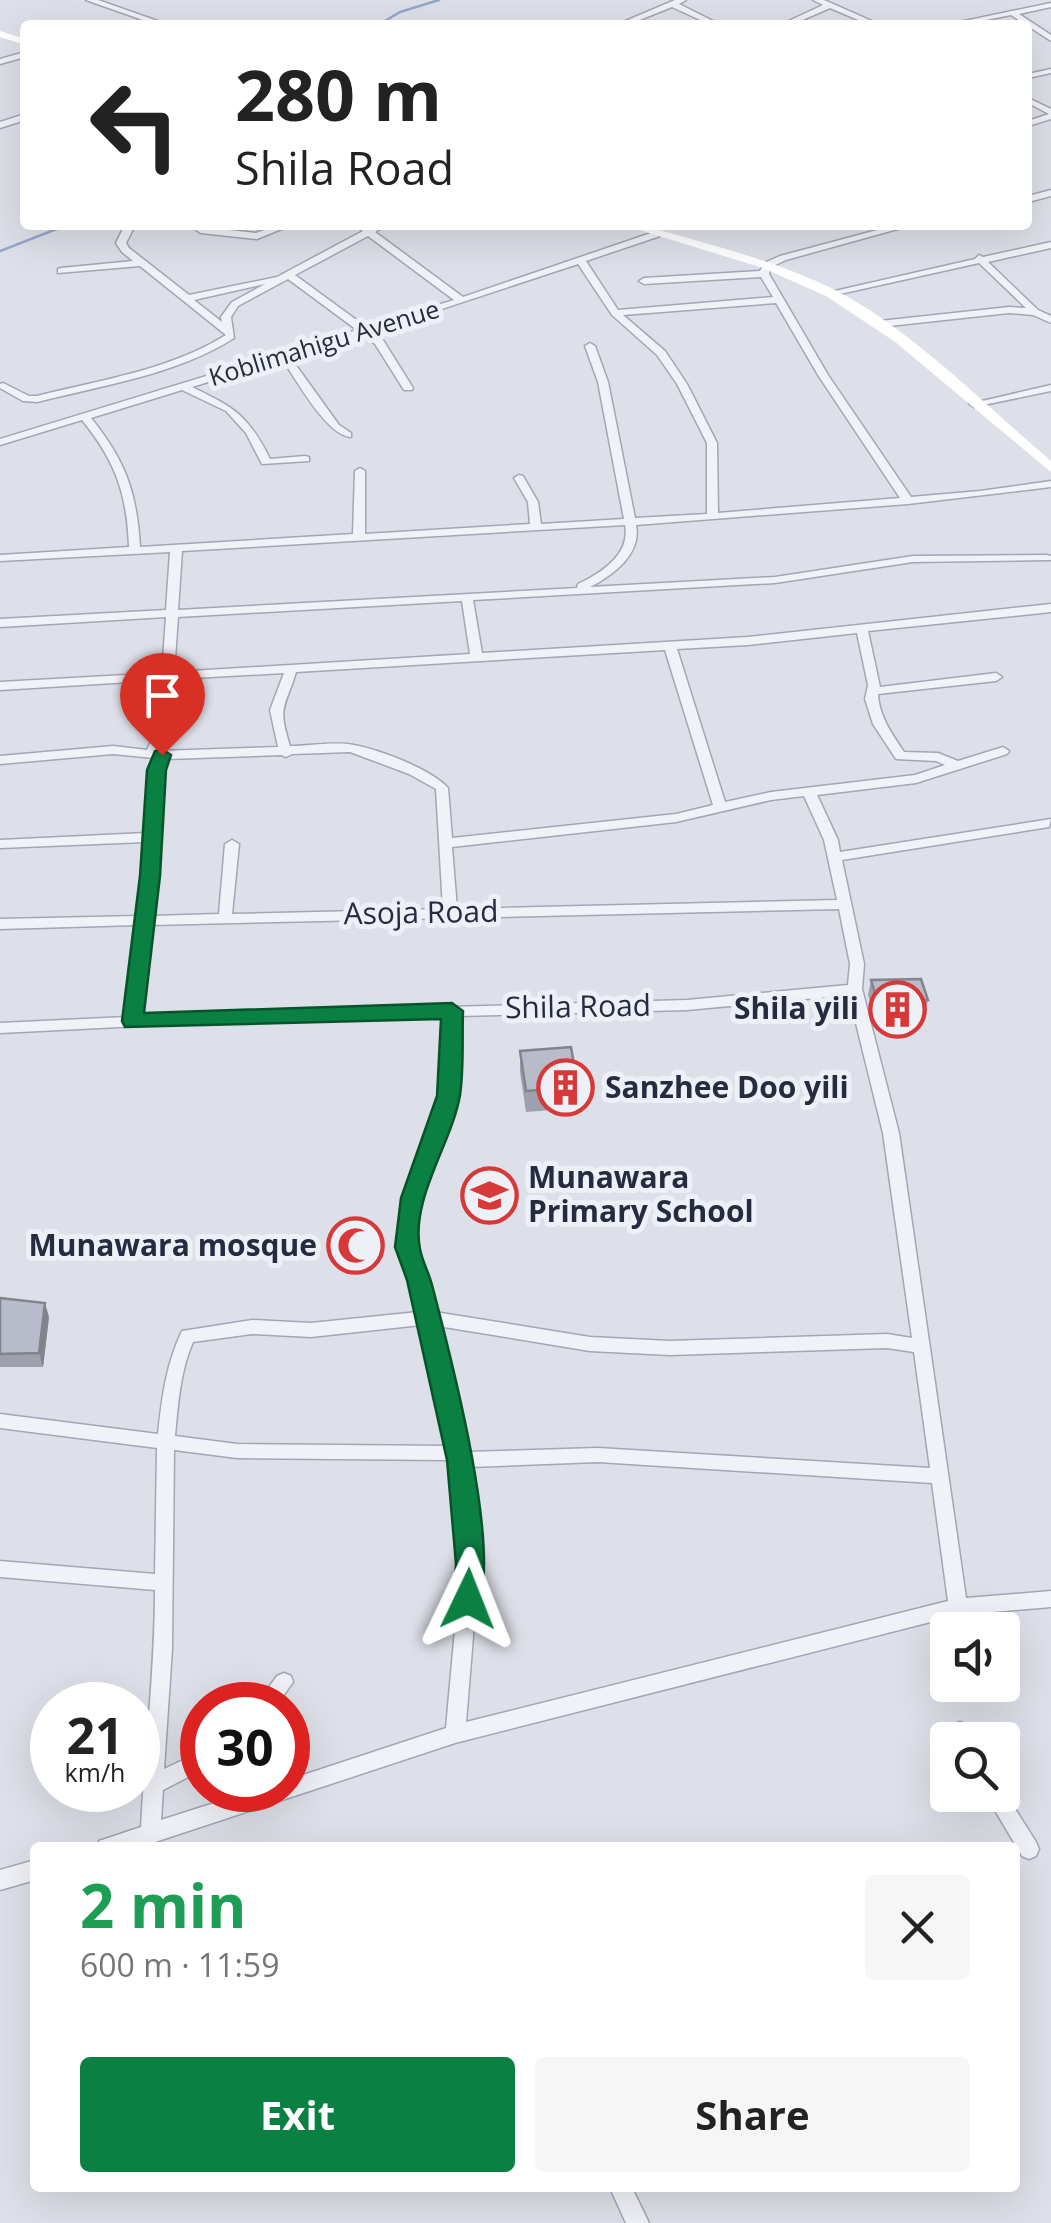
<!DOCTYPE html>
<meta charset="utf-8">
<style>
:root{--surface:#fff;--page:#f6f6f6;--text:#222;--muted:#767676;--accent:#0b8043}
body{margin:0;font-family:"Open Sans",sans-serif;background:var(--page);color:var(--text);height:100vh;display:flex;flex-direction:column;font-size:38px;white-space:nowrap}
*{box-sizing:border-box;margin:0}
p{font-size:32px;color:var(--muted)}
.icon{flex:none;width:55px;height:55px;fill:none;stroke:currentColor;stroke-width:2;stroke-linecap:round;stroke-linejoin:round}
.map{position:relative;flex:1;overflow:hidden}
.drawer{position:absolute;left:30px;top:1842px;width:990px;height:350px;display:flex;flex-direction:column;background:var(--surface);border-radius:10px;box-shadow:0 10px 40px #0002}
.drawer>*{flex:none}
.guide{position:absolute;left:20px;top:20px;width:1012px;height:210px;border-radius:10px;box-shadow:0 10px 40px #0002;background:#fff;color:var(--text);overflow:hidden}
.controls{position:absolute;left:930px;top:1612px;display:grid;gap:20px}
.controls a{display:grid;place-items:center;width:90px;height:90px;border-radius:10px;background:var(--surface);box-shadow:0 10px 40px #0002;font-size:50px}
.speed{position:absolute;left:30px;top:1682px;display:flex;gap:20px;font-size:50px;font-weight:700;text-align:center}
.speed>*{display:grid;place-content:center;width:130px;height:130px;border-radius:50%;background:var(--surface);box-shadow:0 10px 40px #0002;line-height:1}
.speed small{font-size:25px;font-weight:400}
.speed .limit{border:15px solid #d22;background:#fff;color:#111}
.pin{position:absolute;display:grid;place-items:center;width:85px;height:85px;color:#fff;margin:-102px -42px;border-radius:50% 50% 50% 0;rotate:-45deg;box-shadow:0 0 10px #0007}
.pin .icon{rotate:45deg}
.me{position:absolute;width:110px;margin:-55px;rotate:2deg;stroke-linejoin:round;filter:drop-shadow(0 0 8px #0008)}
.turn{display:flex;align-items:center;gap:35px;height:210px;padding:0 50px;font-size:45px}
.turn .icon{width:130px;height:130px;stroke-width:2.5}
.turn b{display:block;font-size:70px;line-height:85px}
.round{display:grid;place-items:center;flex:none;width:105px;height:105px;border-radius:10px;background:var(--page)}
.headline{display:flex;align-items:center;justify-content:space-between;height:170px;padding:0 50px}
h1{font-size:60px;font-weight:700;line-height:75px;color:#1e9e55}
.action{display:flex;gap:20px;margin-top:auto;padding:20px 50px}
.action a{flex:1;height:115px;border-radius:10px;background:var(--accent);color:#fff;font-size:40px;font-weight:700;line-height:115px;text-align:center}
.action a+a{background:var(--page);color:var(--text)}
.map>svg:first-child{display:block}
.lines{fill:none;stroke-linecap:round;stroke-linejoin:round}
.stream{stroke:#96a7cb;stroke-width:2.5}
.street-casing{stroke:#a3a6b3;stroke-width:3}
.street{fill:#f1f2f7;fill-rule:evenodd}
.secondary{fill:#fff;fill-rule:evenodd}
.wall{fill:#9ea1ad}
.shaded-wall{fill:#81838d}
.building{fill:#b8bbc9;stroke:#81838d;stroke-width:2.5}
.route{fill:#0b8043;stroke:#07532c;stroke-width:2.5}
.labels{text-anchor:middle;stroke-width:10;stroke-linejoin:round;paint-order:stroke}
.far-street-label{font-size:25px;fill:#262b40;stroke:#edf0f6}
.street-label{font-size:30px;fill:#262b40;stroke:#edf0f6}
.poi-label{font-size:30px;font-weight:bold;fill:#262b40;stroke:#edf0f6;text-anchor:end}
</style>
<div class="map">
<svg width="1051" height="2223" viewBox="0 0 1051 2223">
<rect width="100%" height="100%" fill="#dee0e9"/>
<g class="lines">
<!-- stream -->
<g class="stream">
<polyline points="378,25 400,12 439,0"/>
<polyline points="0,251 67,225"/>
</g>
<defs>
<g id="street">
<polygon points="86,0 98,0 169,25 157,25"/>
<polygon points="675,0 686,0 679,4 721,25 711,25 672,7 627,25 616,25"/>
<polygon points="813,0 824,0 881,25 870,25 830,8 791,25 780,25 823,5"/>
<polygon points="1051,3 1051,7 1019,14 1051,35 1051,41 1011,15 961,25 945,25"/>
<polygon points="25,52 25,57 0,64 0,59"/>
<polygon points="1051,69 1051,73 1028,78 1028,74"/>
<polygon points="1028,98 1051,109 1051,119 1028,126 1028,121 1049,114 1028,103"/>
<polygon points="25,114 25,120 0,128 0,122"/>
<polygon points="1051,190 1051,196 1028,202 1028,196"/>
<path d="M121 225H131L133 229 126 243 129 248 189 295 277 277 363 231 355 225H366L369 228 386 225 375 232 463 297 654 232H660V236L586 261 618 310 773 297 761 277 644 284 639 281 644 278 760 271 764 263 780 256 896 225H912L786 260 771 267 769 274 828 375 911 497 980 491 1051 481V487L908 504 636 525C642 554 613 575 590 587L775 577 913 556 1047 555 1051 556V560L913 562 775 583 473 600 482 653 748 637 1051 604V612L868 631 880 687 996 673 1002 677 996 681 878 694C879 716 892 734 904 752L938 753 958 761 1003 747 1009 751 1007 754 916 783 817 795 838 840 840 852 1051 819 1049 827 842 860 864 964 862 989 899 1133 966 1598 1051 1591V1607L958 1615 455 1743 137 1848H96L99 1841 141 1827C145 1748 155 1670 155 1590L0 1577V1561L155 1574 157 1448 0 1428V1414L158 1434C162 1397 166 1365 182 1331L252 1320 311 1323 418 1312 399 1247 405 1198 442 1096 445 1016 219 1022 0 1033V1023L126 1017 137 925 0 929V919L138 916 145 842 0 848V840L146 833 150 770 154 758 113 754 0 764V756L113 746 147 750C158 726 165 706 163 680L0 690V682L162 673 166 617 0 627V619L166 610 170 552 0 561V555L129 547C127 494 116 462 82 420L0 445V439L357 330 288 279 238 306 231 317 234 338C176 375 103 385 37 402L23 401 0 388V384L3 383 29 396H37C100 380 170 370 226 335L140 266 58 273V269L61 268 133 261 122 252 116 243 123 229ZM368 236 454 300 366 327 295 275ZM578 264 612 315 657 355 677 384 707 443V514L635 518 608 382 595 346 590 343 585 346 598 382 624 519 541 524 538 502 523 476 519 475 514 478 528 502 530 524 365 534V471L360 468 355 471 353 534 140 547C137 492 125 460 91 418L182 390 226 411 246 433 262 464 309 461V457L305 456 270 459C248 415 235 408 192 387L282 359C296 379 327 436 351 437V433L339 425 290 357 363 335 375 344 404 390H412L413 388 383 340 372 332ZM265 284 232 302 221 317 222 322 194 300ZM776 303 818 375 900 498 718 513 717 443 687 384 665 351 623 315ZM625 525C631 554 601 573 578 584L577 588 178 610 182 551ZM462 601 470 654 174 672 178 617ZM857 633 868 685 865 699 873 724 896 759 936 761 945 765 915 775 771 792 725 802 677 649 748 645ZM665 650 713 805 676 814 452 838 448 788C431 769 380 750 354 745 334 741 310 746 290 746 277 705 285 709 296 672ZM284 673 270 710 278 747 159 751C170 727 178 706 175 679ZM350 752 409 774 436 789 443 909 232 914 239 844 232 840 225 844 219 914 152 916 162 770 167 759 281 755 286 757 292 754ZM804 796 824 840 837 900 457 909 452 847 676 822 771 800ZM839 909 850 964 848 985 687 1000 141 1016 151 925ZM849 995 883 1133 912 1338 887 1334 670 1341 590 1337 435 1312 415 1247 421 1198 456 1096 459 1016 687 1010ZM421 1325 448 1446 237 1444 175 1436C178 1404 180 1372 193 1342L252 1334 311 1337ZM438 1326 590 1351 670 1355 887 1348 914 1352 930 1468 598 1448 467 1452ZM174 1450 237 1458 446 1460 452 1464 458 1510 461 1564 446 1728 288 1780V1790H255L161 1820 163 1790 202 1770V1751L164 1769 172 1649ZM598 1462 932 1483 948 1601 466 1722 479 1564 476 1510 470 1467Z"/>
<polygon points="278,225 291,225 257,239 201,233 196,230 201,227 256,233"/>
<polygon points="1051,242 1051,248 988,262 1038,310 1051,316 1051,323 1033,315 1009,313 880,327 875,324 880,321 1009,307 1026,308 979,263 831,296 826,293 975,259 979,255 983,257"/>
<polygon points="1051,385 1051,391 974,407 969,404"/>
<polygon points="284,1673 291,1676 293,1682 277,1705 256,1705 277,1676"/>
<polygon points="960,1722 967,1725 975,1740 955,1740 950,1731 953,1725"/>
<polygon points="1002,1788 1036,1842 1039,1849 1036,1856 1029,1859 1022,1856 990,1802 987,1795 1002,1795"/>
<polygon points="35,1860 35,1880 0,1890 0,1870"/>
<polygon points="610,2188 632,2188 649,2223 626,2223"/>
</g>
</defs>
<!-- street casing -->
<use href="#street" class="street-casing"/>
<!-- street -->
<use href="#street" class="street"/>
<!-- secondary -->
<g class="secondary">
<polygon points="0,31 25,39 25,45 0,37"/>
<path d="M623 225H642C707 244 772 259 833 289 909 327 985 405 1051 461V472L894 341 826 296 763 268Z"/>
</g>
</g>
<!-- wall -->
<g class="wall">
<polygon points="871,980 928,1000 925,1014 875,1017 868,995"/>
<polygon points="520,1051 578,1087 578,1108 526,1112 520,1072"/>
<polygon points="0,1298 49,1317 43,1367 0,1367"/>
</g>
<!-- shaded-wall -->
<polygon class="shaded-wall" points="45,1303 49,1317 43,1367 39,1353"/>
<!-- building -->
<g class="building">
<polygon points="921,979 928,1000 878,1003 871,980"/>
<polygon points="571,1047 578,1087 526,1091 520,1051"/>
<polygon points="0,1298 45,1303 39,1353 0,1354"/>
</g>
<!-- route -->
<path class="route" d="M162 749 171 755 166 770 160 876 144 1013 452 1003 463 1011C462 1038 464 1068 460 1095 452 1143 410 1199 420 1249 422 1261 429 1273 432 1285 449 1350 503 1552 477 1608L468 1612 458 1608 454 1599 456 1564 447 1460 407 1280 395 1247 401 1198 437 1096 441 1019 125 1027 122 1021 140 876 147 770 155 751Z"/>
<!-- icons -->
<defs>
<symbol id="building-ring" viewBox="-11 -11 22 22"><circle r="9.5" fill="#edf0f6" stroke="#d73939" stroke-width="1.5"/><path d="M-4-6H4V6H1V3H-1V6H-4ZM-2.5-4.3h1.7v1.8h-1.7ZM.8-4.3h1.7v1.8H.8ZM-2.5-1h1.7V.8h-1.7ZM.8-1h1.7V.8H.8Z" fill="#d73939"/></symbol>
<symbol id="school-ring" viewBox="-11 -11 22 22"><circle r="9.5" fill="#edf0f6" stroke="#d73939" stroke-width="1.5"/><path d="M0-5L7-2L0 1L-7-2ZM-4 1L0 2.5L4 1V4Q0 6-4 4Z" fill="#d73939"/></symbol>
<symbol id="mosque-ring" viewBox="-11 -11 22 22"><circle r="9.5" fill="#edf0f6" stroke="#d73939" stroke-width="1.5"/><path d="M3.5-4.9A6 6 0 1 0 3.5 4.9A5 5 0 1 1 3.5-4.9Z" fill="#d73939"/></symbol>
</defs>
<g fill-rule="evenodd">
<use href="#building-ring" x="866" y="978" width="63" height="63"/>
<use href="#building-ring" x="534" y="1056" width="63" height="63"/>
<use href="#school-ring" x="458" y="1164" width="63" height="63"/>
<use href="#mosque-ring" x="324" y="1214" width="63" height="63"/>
</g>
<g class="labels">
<!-- far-street labels -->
<g class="far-street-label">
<text transform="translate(324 343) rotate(-17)" y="9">Koblimahigu Avenue</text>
</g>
<!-- street labels -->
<g class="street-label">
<text transform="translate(421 913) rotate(-1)" y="10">Asoja Road</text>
<text transform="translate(578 1007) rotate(-1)" y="10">Shila Road</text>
</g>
<!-- poi labels -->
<g class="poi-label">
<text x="859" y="1019">Shila yili</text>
<text x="605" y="1098" text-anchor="start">Sanzhee Doo yili</text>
<text x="528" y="1188" text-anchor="start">Munawara<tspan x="528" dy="34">Primary School</tspan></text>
<text x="317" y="1256">Munawara mosque</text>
</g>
</g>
</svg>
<div class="controls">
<a><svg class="icon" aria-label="sound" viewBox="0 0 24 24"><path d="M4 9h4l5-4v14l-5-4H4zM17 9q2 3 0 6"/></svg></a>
<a><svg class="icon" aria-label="search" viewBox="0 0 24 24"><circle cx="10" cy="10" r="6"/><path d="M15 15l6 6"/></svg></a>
</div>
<div class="speed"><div>21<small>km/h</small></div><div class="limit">30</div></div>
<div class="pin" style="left:162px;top:755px;background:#d93025"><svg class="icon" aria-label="arrive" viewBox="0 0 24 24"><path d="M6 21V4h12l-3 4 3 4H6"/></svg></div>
<svg class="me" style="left:468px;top:1599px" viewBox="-20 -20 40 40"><path d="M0-17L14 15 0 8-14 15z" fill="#0b8043" stroke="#fff" stroke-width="4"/></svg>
<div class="guide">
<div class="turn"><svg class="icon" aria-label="left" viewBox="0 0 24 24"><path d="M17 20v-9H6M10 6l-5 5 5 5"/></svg><div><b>280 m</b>Shila Road</div></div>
</div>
<section class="drawer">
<div class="headline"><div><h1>2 min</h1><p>600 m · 11:59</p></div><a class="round"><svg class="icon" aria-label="close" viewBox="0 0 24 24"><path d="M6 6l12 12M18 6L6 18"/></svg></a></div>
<div class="action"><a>Exit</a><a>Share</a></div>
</section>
</div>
